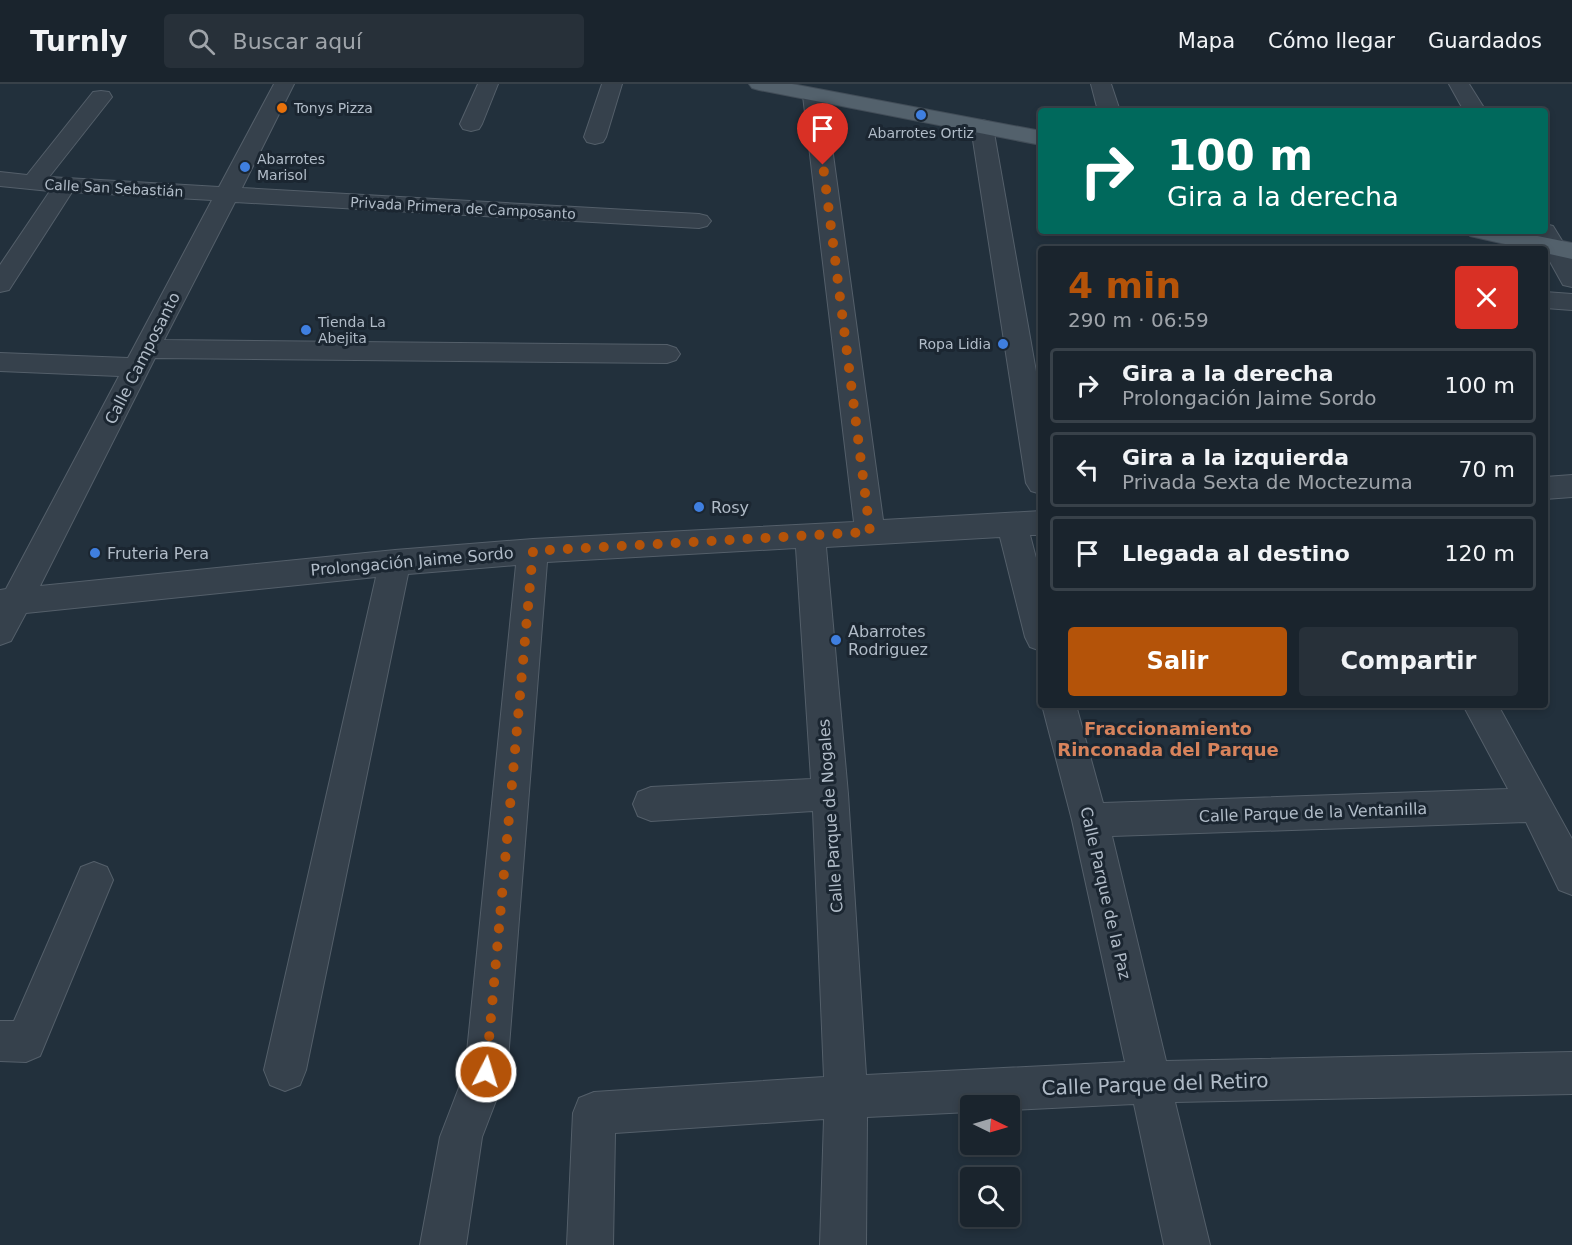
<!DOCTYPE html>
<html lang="es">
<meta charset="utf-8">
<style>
:root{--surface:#1a242d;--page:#273039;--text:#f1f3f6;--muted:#9fa4aa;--line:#384149;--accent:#b45309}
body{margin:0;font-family:"DejaVu Sans",sans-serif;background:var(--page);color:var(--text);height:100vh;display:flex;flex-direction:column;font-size:22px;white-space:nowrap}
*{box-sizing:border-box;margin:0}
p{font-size:20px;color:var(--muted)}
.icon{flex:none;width:33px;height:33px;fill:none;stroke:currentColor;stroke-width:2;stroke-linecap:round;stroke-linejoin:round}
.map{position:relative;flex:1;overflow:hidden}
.details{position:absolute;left:1038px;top:162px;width:510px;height:462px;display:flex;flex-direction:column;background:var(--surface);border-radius:6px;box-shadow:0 3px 9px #0003,0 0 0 2px var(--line)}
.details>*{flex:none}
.banner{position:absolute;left:1038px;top:24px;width:510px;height:126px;border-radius:6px;box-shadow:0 3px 9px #0003,0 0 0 2px var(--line);background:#00695c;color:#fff;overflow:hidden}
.needle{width:39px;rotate:95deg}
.fabs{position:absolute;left:960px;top:1011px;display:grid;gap:12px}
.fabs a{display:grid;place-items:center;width:60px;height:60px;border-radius:6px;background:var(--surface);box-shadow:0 3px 9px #0003,0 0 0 2px var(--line);font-size:30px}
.pin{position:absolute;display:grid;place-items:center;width:51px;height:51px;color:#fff;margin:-62px -26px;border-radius:50% 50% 50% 0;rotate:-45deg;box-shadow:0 0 6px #0007}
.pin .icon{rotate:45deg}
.me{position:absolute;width:66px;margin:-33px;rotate:5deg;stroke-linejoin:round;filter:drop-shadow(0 0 4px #0008)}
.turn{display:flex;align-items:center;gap:21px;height:126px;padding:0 30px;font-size:27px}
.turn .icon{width:78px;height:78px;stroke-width:2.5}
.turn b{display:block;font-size:42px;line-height:51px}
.round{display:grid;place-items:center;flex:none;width:63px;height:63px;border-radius:6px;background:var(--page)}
.headline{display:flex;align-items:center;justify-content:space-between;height:102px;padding:0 30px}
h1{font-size:36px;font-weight:700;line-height:45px;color:var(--accent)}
.button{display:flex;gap:12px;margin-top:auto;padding:12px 30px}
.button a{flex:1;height:69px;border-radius:6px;background:var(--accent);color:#fff;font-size:24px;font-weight:700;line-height:69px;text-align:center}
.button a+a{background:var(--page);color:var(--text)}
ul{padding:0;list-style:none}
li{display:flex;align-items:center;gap:18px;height:75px;margin:0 12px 9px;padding:0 18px;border:3px solid var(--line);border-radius:6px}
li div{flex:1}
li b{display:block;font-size:22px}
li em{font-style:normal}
header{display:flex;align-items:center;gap:36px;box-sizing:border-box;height:84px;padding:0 30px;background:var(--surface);border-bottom:2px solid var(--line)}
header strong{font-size:28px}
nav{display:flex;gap:33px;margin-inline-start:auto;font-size:21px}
.search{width:420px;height:54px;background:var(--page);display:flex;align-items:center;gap:15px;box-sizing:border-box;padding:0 21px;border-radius:6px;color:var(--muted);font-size:22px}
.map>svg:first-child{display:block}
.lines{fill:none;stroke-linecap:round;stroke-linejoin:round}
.minor-casing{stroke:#545f6a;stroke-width:2}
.major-casing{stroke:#424d58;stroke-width:2}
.minor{fill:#36414c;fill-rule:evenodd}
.major{fill:#53616c;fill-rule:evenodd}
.route{stroke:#b45309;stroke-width:10;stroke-dasharray:0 18}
.food-dot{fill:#e8710a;stroke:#1b2631;stroke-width:2}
.shop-dot{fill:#3f7fe0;stroke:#1b2631;stroke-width:2}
.labels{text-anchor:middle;stroke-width:6;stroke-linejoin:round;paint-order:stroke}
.far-poi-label{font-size:14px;fill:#b1bcc8;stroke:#1b2631;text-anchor:start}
.far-street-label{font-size:14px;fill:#b1bcc8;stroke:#1b2631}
.street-label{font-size:16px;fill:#b1bcc8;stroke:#1b2631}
.poi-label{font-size:16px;fill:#b1bcc8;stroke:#1b2631;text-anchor:start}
.neighbourhood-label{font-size:18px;font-weight:bold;fill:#d7835c;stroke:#1b2631}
.near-street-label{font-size:20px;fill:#b1bcc8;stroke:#1b2631}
</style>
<header>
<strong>Turnly</strong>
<div class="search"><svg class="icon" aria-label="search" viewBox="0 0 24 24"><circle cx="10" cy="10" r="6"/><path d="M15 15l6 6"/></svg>Buscar aquí</div>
<nav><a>Mapa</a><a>Cómo llegar</a><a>Guardados</a></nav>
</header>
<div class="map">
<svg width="1572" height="1161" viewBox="0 0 1572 1161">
<rect width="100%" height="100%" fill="#22303c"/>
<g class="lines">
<defs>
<g id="minor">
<polygon points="274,0 294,0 242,104 699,130 707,132 711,137 707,142 699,144 235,118 164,256 667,261 676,264 680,270 676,276 667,279 155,274 40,502 395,466 533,455 854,438 803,12 806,7 814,6 822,7 825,12 883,436 1041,427 1041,451 1030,451 1041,493 1041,567 1030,563 1025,553 1000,453 826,463 848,710 866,991 1125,978 1072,736 1042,621 1076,621 1103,719 1508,705 1463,621 1498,621 1572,755 1572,811 1559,806 1526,738 1112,752 1166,977 1572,968 1572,1010 1175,1018 1210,1161 1164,1161 1134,1020 1010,1026 1010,1022 970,1022 970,1028 867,1033 866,1161 820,1161 824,1035 615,1049 613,1161 567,1161 573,1029 579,1014 594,1008 824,993 813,727 651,737 638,732 633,720 638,708 651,703 811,695 796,464 547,478 507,988 482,1053 466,1161 420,1161 440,1053 465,988 516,481 408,490 306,986 300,1001 285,1007 270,1001 264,986 376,493 26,529 11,557 0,561 0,506 6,505 119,292 0,287 0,269 128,274 212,116 72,108 9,206 0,208 0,181 50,107 0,102 0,88 27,91 93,8 101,7 109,8 112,13 49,93 219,103"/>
<polygon points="478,0 498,0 482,40 479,45 471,47 463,45 460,40"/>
<polygon points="602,0 622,0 606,53 603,58 595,60 587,58 584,53"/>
<polygon points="1091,0 1111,0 1120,27 1098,27"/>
<polygon points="1449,0 1469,0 1486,27 1464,27"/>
<polygon points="982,36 990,38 993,43 1041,316 1041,410 1031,407 1026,399 971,43 974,38"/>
<polygon points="1545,140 1553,142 1572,173 1572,203 1563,201 1533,147 1545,147"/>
<polygon points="1545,208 1572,210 1572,226 1545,224"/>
<polygon points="1572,391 1572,413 1545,415 1545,393"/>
<polygon points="94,778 107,783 113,796 40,972 26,978 0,977 0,937 14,937 81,783"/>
</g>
<g id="major">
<polygon points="749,0 792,0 1041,47 1041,61 759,6 752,4"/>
<polygon points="1466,147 1513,147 1572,159 1572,175 1545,169 1545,165 1527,165 1470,152"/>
</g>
</defs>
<!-- minor casing -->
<use href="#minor" class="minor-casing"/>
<!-- major casing -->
<use href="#major" class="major-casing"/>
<!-- minor -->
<use href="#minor" class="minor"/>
<!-- major -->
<use href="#major" class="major"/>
</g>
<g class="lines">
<!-- route -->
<polyline class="route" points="486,988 533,467 870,448 823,81"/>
</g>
<!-- markers -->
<circle class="food-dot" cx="282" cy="24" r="6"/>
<g class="shop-dot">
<circle cx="921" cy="31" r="6"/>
<circle cx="245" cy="83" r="6"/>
<circle cx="306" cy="246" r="6"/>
<circle cx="1003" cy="260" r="6"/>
<circle cx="699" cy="423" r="6"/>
<circle cx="95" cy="469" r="6"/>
<circle cx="836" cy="556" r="6"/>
</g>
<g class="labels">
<!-- far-poi labels -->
<g class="far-poi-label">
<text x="294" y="29">Tonys Pizza</text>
<text x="921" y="54" text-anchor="middle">Abarrotes Ortiz</text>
<text x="257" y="80">Abarrotes<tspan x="257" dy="16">Marisol</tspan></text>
<text x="318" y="243">Tienda La<tspan x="318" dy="16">Abejita</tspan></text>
<text x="991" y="265" text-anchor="end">Ropa Lidia</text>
</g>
<!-- far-street labels -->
<g class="far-street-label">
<text transform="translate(114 104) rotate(3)" y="5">Calle San Sebastián</text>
<text transform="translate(463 124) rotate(3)" y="5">Privada Primera de Camposanto</text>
</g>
<!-- street labels -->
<g class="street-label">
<text transform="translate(142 274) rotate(-63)" y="6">Calle Camposanto</text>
<text transform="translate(412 477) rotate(-5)" y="6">Prolongación Jaime Sordo</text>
<text transform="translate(1313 728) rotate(-2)" y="6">Calle Parque de la Ventanilla</text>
<text transform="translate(830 732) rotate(-94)" y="6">Calle Parque de Nogales</text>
<text transform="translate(1106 809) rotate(77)" y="6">Calle Parque de la Paz</text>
</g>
<!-- poi labels -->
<g class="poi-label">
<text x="711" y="429">Rosy</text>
<text x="107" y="475">Fruteria Pera</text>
<text x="848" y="553">Abarrotes<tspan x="848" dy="18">Rodriguez</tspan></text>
</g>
<!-- neighbourhood labels -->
<g class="neighbourhood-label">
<text x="1168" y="651">Fraccionamiento<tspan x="1168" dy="21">Rinconada del Parque</tspan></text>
</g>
<!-- near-street labels -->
<g class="near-street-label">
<text transform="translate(1155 1000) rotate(-2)" y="7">Calle Parque del Retiro</text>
</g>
</g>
</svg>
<div class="fabs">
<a><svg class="needle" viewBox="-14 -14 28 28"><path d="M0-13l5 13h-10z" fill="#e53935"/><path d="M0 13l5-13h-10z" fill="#9fa4aa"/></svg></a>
<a><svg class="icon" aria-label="search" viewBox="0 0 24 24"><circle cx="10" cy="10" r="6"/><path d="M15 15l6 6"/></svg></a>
</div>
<div class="pin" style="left:823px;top:81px;background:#d93025"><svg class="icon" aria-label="arrive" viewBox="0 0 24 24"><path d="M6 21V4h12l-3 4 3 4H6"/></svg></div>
<svg class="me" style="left:486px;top:988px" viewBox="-20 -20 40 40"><circle r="17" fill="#b45309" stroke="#fff" stroke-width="3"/><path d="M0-11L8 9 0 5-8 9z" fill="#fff"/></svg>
<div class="banner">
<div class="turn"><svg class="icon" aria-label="right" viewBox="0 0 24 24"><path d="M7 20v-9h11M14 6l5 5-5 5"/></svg><div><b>100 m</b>Gira a la derecha</div></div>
</div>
<section class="details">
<div class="headline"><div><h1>4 min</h1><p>290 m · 06:59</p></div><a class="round" style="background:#d93025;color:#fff"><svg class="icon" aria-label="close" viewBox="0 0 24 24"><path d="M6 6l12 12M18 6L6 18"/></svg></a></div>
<ul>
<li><svg class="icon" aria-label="right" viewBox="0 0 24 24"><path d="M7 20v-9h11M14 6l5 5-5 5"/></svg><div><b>Gira a la derecha</b><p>Prolongación Jaime Sordo</p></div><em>100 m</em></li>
<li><svg class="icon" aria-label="left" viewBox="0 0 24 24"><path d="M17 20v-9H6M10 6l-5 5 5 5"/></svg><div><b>Gira a la izquierda</b><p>Privada Sexta de Moctezuma</p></div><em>70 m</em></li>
<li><svg class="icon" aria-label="arrive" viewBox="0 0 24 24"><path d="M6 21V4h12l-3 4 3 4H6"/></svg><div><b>Llegada al destino</b></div><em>120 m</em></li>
</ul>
<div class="button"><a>Salir</a><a>Compartir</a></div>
</section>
</div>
